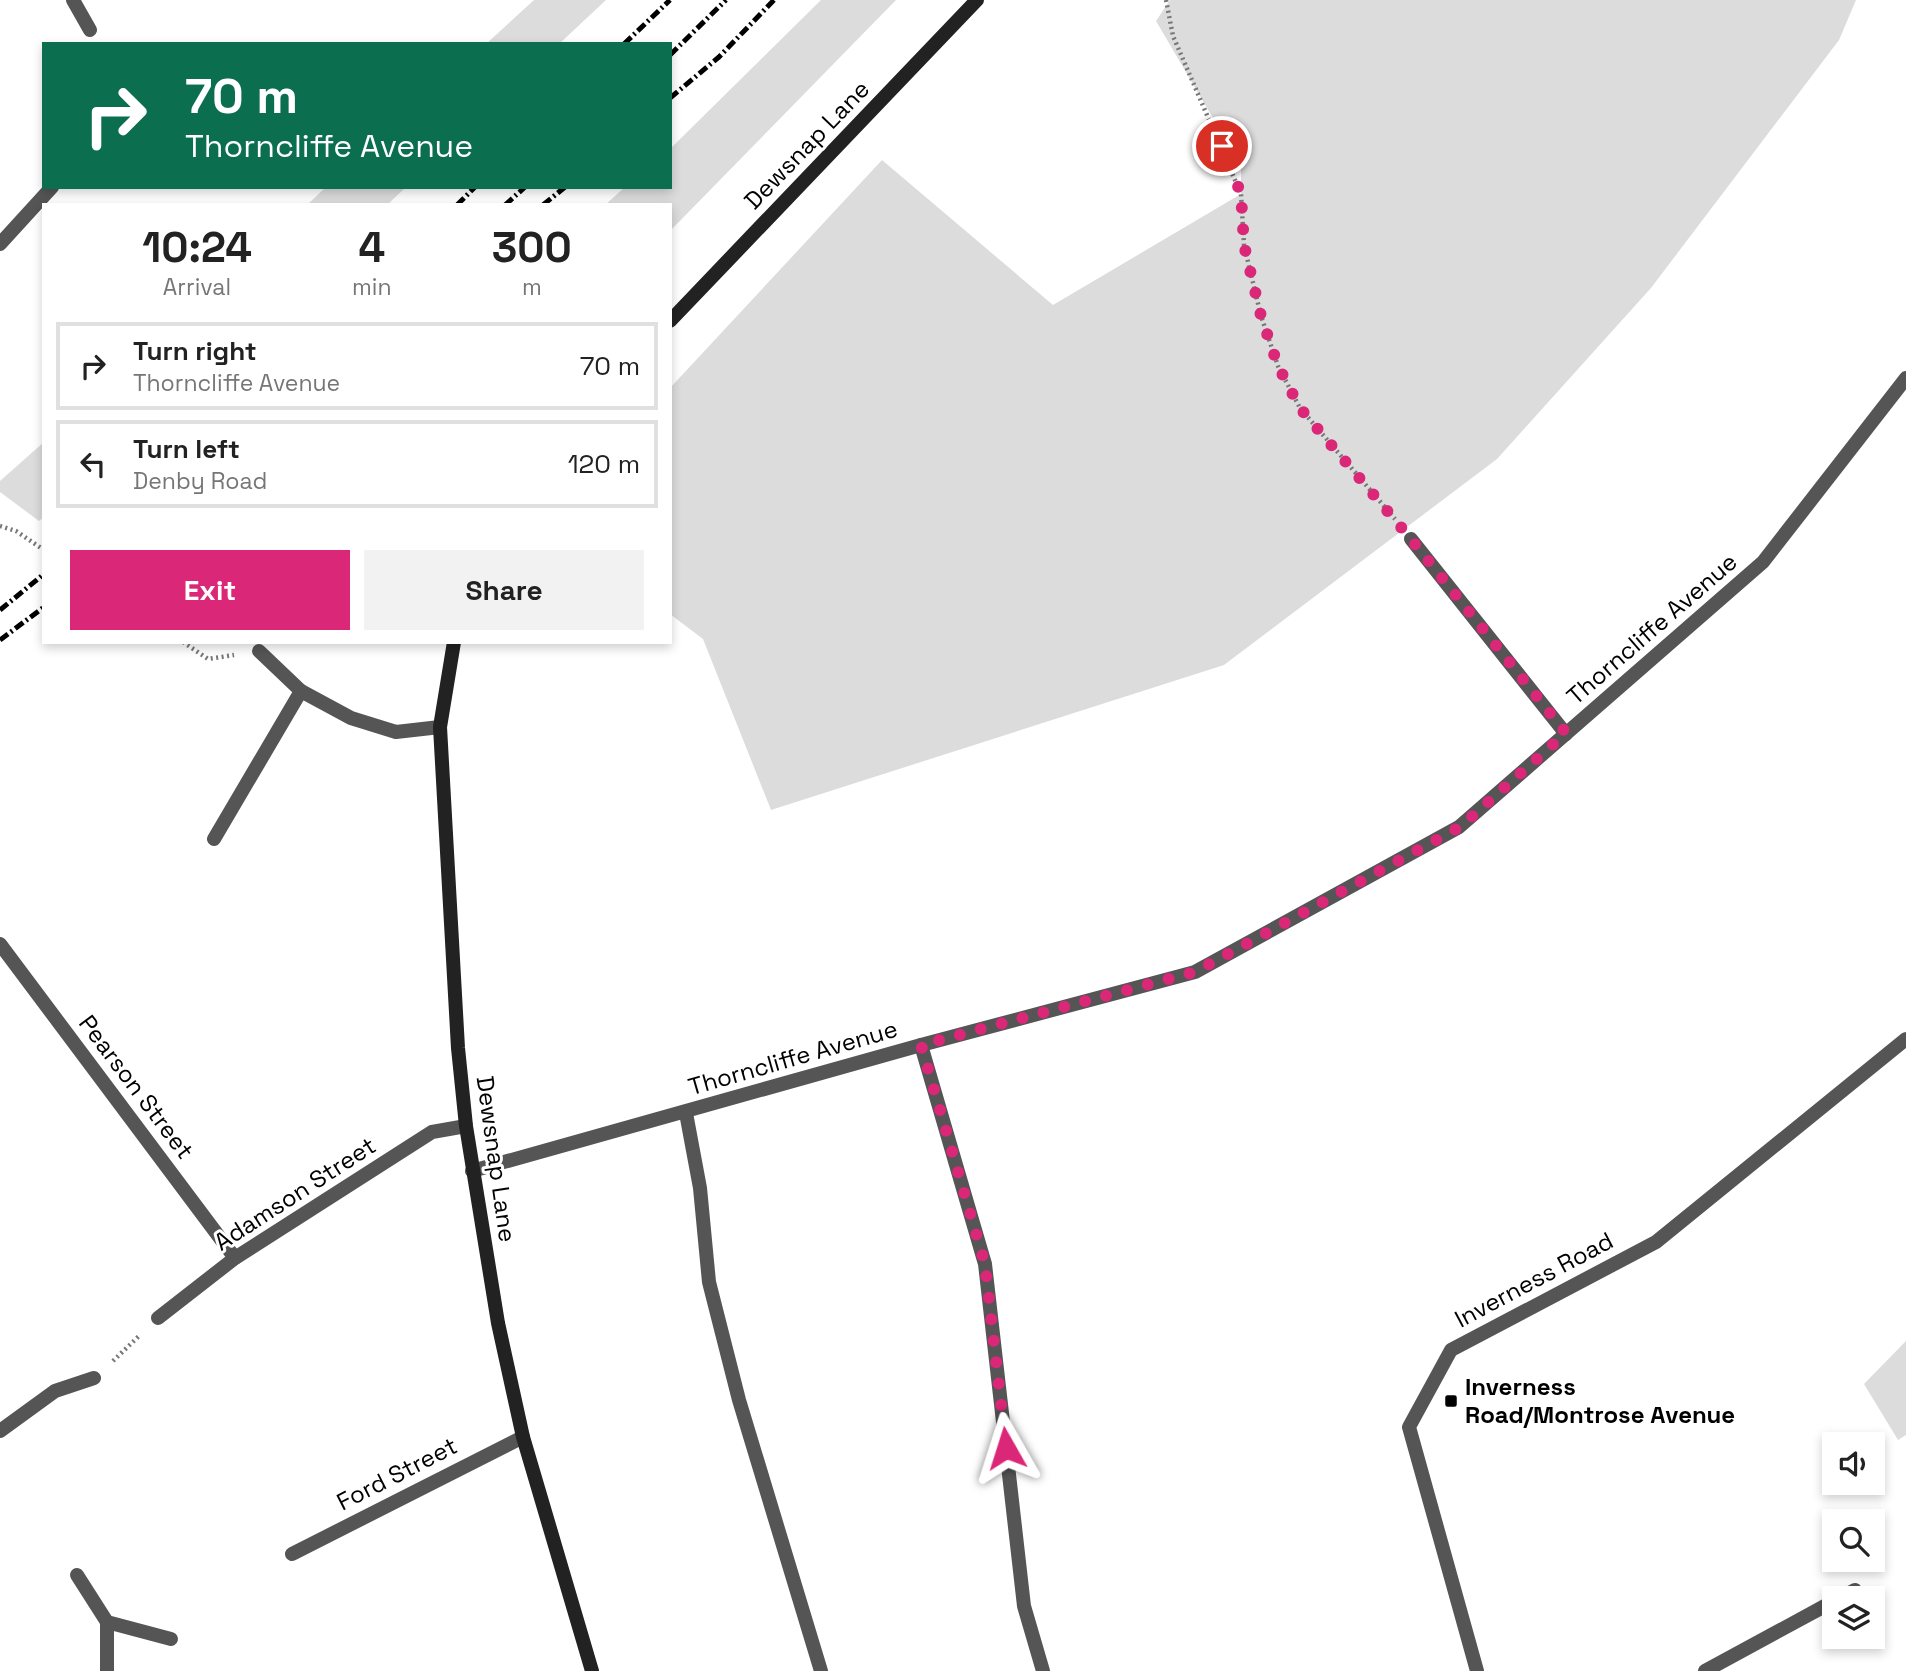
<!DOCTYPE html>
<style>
:root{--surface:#fff;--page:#f2f2f2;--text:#222;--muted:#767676;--line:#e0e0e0;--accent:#db2777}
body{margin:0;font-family:"Space Grotesk",sans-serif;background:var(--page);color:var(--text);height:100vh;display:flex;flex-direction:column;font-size:26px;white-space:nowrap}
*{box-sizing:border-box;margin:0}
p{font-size:23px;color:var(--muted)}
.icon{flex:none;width:38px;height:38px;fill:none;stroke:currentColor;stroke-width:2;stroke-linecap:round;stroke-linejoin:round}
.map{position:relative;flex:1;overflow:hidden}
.side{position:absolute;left:42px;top:203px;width:630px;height:441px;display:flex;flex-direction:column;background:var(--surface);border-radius:0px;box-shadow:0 4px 10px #0003}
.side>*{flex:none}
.guide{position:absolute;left:42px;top:42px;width:630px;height:147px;border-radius:0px;box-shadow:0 4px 10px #0003;background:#0b6e4f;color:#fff;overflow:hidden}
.controls{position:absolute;left:1822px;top:1432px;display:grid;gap:14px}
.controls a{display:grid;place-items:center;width:63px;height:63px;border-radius:0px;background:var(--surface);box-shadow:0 4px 10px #0003;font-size:35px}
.pin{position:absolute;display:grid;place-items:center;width:60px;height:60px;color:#fff;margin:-30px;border:4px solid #fff;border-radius:50%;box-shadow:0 2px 7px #0007}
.me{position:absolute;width:77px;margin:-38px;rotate:354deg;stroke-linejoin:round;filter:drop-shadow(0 0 5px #0008)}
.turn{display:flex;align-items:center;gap:24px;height:147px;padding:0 28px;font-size:32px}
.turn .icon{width:91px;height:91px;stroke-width:2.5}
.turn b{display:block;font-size:49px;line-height:60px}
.eta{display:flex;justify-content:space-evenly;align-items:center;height:119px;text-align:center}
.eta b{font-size:42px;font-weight:800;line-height:49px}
.primary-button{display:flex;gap:14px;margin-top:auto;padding:14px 28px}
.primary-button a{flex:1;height:80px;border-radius:0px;background:var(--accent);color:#fff;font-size:28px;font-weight:800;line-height:80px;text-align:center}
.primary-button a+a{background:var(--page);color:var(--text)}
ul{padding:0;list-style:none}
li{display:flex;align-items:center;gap:21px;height:88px;margin:0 14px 10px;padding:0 14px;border:4px solid var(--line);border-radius:0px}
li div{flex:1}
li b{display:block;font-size:26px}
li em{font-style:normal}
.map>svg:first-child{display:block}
.green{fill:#dcdcdc}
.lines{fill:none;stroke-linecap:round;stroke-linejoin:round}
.path{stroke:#777;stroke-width:4.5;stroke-dasharray:2 3.5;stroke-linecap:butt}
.lane{stroke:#555;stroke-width:14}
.street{stroke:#555;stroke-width:14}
.secondary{stroke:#222;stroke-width:14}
.rail{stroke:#000;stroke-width:5;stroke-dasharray:10 3.5 2 3.5;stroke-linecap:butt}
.route{stroke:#db2777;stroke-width:12;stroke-dasharray:0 21.6}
.poi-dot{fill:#000;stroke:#fff;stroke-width:2.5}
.labels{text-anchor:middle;stroke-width:6;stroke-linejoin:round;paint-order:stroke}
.street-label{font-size:24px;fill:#000;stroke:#fff}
.poi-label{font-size:24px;font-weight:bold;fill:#000;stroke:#fff;text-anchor:start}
</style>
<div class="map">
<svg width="1906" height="1671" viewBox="0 0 1906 1671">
<rect width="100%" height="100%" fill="#fff"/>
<!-- green -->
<g class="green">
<polygon points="534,0 606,0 559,44 486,44"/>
<polygon points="821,0 896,0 670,231 670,205 605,205 625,187 670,187 670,149"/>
<polygon points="1170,0 1856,0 1839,40 1651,288 1497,459 1224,665 771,810 703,639 670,614 670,388 882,160 1053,305 1241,194 1241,166 1156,21"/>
<polygon points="326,187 406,187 387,205 307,205"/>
<polygon points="44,442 44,517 39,521 0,492 0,481"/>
<polygon points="1906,1341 1906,1435 1898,1440 1864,1384"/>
</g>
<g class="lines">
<!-- path -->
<g class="path">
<polyline points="1166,0 1173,36 1241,194 1244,245 1261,316 1278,366 1300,408 1395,519"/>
<polyline points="0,526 16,531 44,550"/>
<polyline points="183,642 208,659 234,655"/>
<polyline points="113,1361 139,1336"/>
</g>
<!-- lane -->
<polyline class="lane" points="686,1113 700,1188 709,1282 739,1400 821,1671"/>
<!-- street -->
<g class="street">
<polyline points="73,0 90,30"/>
<polyline points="0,244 52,187"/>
<polyline points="1411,539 1566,734"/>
<polyline points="259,651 301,691"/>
<polyline points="214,839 301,691 351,718 396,732 440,727"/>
<polyline points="0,944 235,1258"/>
<polyline points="921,1045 985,1264 1024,1606 1043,1671"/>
<polyline points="472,1171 921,1045 1195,972 1459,827 1763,562 1906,378"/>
<polyline points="158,1318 235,1258 432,1132 466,1126"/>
<polyline points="0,1431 55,1391 94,1378"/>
<polyline points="292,1554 523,1437"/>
<polyline points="77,1575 107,1622 171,1639"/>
<polyline points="1840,1598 1855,1590"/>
<polyline points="107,1622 107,1671"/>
<polyline points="1477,1671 1409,1427 1451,1350 1656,1242 1906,1039"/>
<polyline points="1705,1671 1834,1601"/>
</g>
<!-- secondary -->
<g class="secondary">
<polyline points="670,321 977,0"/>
<polyline points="454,642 440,727 458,1048 466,1126 498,1323 523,1437 592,1671"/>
</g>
<!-- rail -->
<g class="rail">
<polyline points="624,44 670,0"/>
<polyline points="670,55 726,0"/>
<polyline points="670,98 719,57 774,0"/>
<polyline points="457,205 475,187"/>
<polyline points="505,205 525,187"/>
<polyline points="543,205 565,187"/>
<polyline points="0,610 44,574"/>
<polyline points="0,640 44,607"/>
</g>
</g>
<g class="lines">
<!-- route -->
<polyline class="route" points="1006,1448 985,1264 921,1045 1195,972 1460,827 1566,733 1411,539 1300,408 1278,366 1261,316 1244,245 1241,194 1222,146"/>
</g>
<!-- markers -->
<rect class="poi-dot" x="1444" y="1394" width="14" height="14" rx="3.5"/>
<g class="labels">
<!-- street labels -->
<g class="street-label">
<text transform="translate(807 145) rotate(-46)" y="8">Dewsnap Lane</text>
<text transform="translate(1652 629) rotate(-41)" y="8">Thorncliffe Avenue</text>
<text transform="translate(793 1058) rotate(-16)" y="8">Thorncliffe Avenue</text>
<text transform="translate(136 1087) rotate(53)" y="8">Pearson Street</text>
<text transform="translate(496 1159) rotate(82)" y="8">Dewsnap Lane</text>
<text transform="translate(295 1194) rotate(-33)" y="8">Adamson Street</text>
<text transform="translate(1534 1280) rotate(-28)" y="8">Inverness Road</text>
<text transform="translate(397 1474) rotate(-27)" y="8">Ford Street</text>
</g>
<!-- poi labels -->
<g class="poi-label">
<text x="1465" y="1395">Inverness<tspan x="1465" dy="28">Road/Montrose Avenue</tspan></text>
</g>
</g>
</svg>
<div class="controls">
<a><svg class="icon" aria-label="sound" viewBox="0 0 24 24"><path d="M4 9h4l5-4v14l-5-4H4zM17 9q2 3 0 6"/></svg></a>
<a><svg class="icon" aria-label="search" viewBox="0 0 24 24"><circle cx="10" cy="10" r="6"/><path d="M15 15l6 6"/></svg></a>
<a><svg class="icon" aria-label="layers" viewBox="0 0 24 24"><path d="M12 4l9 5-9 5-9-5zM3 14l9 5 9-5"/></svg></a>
</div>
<div class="pin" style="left:1222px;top:146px;background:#d93025"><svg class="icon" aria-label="arrive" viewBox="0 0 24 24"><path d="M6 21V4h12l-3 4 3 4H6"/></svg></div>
<svg class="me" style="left:1006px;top:1448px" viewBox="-20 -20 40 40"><path d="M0-17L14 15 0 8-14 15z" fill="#db2777" stroke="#fff" stroke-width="4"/></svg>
<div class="guide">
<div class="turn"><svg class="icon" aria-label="right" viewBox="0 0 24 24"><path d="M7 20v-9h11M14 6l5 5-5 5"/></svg><div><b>70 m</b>Thorncliffe Avenue</div></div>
</div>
<section class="side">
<div class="eta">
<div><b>10:24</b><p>Arrival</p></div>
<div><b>4</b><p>min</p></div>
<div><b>300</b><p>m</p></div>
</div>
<ul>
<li><svg class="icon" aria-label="right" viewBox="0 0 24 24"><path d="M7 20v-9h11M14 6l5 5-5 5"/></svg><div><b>Turn right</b><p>Thorncliffe Avenue</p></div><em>70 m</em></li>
<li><svg class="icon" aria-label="left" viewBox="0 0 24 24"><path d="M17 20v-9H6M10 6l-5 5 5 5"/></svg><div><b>Turn left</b><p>Denby Road</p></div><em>120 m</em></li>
</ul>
<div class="primary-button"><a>Exit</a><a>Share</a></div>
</section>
</div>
